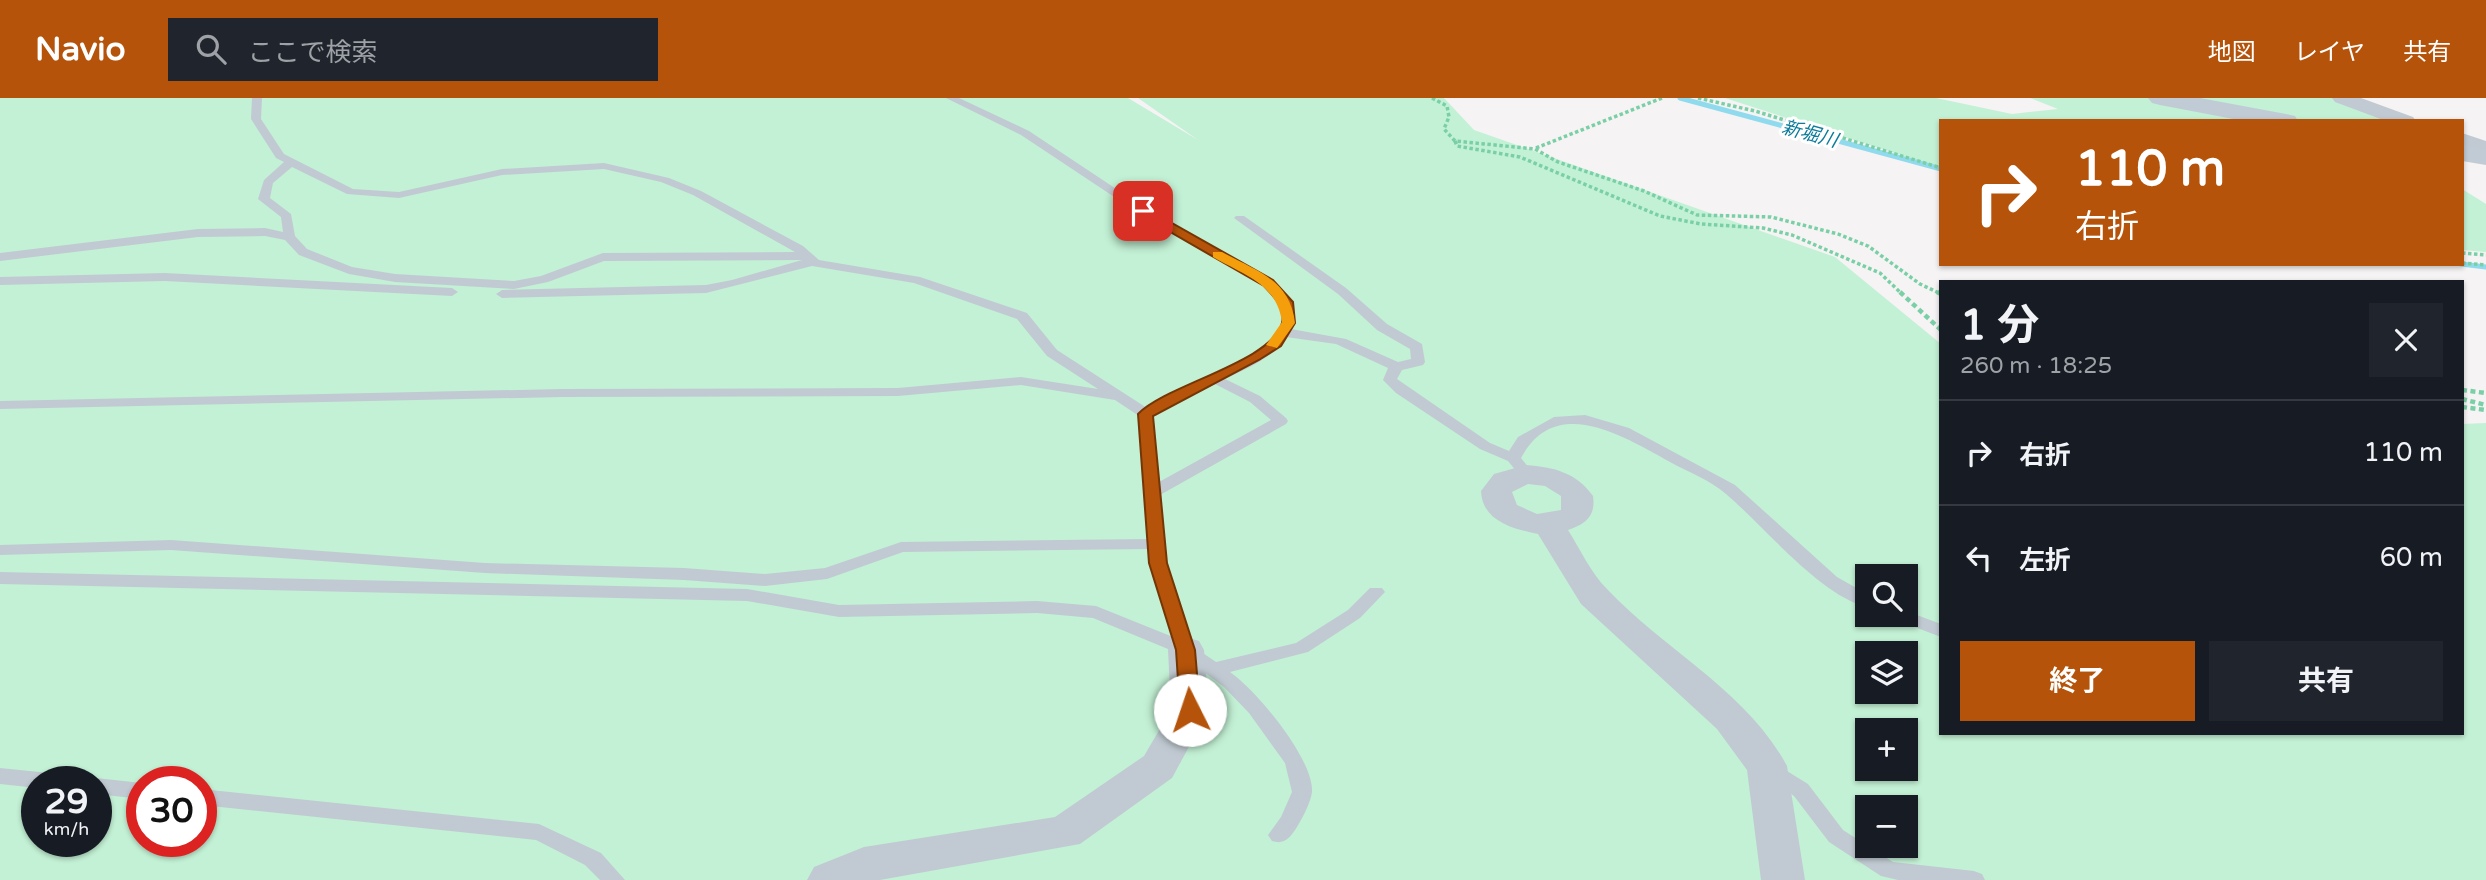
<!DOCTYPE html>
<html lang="ja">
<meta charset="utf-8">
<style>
:root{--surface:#171b24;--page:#20242c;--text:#f1f3f6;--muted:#9ea1a6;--line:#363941;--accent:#b45309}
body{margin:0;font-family:"Varela Round","Noto Sans JP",sans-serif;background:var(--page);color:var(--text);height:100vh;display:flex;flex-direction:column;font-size:26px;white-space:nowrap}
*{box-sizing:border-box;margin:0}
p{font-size:23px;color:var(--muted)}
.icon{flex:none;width:38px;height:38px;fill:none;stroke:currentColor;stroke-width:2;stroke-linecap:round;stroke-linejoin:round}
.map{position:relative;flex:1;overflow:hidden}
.sheet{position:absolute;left:1939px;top:182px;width:525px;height:455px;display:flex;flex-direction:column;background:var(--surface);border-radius:0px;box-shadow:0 2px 5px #0004}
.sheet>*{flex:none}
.top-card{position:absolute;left:1939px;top:21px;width:525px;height:147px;border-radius:0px;box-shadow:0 2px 5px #0004;background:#b45309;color:#fff;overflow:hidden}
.controls{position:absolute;left:1855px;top:466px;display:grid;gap:14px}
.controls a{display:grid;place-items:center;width:63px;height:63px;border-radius:0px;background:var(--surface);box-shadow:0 2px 5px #0004;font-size:35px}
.speed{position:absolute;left:21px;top:668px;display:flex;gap:14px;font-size:35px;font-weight:700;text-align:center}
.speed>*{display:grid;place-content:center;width:91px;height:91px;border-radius:50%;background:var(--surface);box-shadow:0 2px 5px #0004;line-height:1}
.speed small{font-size:18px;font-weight:400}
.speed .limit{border:10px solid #d22;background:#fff;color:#111}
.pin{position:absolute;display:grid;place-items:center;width:60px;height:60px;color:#fff;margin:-30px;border-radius:14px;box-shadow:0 4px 10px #0006}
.me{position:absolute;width:77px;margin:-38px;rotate:356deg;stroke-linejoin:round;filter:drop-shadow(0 0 5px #0008)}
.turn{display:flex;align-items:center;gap:24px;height:147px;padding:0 21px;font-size:32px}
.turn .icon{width:91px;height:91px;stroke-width:2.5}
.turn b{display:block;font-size:49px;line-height:60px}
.round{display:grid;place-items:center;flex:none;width:74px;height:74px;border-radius:0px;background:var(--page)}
.overview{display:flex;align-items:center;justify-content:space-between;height:119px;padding:0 21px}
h1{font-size:42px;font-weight:700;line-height:52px}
.button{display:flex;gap:14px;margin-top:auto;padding:14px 21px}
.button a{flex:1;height:80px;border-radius:0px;background:var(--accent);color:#fff;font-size:28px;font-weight:700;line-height:80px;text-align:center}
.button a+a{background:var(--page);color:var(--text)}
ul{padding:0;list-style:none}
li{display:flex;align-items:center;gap:21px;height:105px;padding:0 21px;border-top:2px solid var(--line)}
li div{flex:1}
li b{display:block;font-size:26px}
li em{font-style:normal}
header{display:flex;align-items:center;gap:42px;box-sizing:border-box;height:98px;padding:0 35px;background:var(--accent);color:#fff}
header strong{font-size:33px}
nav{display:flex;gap:38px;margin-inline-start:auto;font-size:24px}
.search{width:490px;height:63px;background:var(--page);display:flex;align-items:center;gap:18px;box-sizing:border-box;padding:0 24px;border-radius:0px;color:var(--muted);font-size:26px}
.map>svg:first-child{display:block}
.green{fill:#c3f1d5;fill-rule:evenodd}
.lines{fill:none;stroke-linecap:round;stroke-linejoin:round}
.stream{stroke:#90daee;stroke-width:5}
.path-far1{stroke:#7ad0a6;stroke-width:3.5;stroke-dasharray:3.5 2.5;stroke-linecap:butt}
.path{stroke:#7ad0a6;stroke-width:4.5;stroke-dasharray:5 3.5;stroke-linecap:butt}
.lane{fill:#c1cad2;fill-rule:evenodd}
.street{fill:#c1cad2;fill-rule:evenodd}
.secondary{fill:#c1cbd6;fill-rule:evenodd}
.route{fill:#b45309;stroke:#753606;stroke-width:2}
.slow{fill:#f59e0b}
.labels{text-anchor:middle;stroke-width:6;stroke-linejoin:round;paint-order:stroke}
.far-water-label{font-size:19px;font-style:italic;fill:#0c7c9b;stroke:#fff}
</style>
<header>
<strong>Navio</strong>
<div class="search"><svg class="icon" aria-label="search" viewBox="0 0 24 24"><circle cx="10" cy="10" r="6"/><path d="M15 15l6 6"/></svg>ここで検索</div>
<nav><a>地図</a><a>レイヤ</a><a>共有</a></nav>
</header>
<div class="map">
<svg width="2486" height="782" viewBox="0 0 2486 782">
<rect width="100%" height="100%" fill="#f5f3f3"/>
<!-- green -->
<g class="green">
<path d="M0 0H1128L1198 42 1138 0H1444L1474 32 1835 159 1941 246V635H2462V326L2486 325V782H0ZM1867 478H1906V516H1867ZM1867 555H1906V593H1867ZM1867 632H1906V670H1867ZM37 684H96V744H37ZM142 684H201V744H142ZM1867 709H1906V747H1867Z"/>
<polygon points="1725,0 1936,0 2012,16 2058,11 2030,0 2345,0 2389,23 1941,23 1941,70"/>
<polygon points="2462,91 2486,106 2486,154 2462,152"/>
</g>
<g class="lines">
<!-- stream -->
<g class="stream">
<polyline points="1680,0 1941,71"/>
<polyline points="2461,166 2486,169"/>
</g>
<!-- path-far1 -->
<g class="path-far1">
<polyline points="1432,0 1447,8 1449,19 1444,31 1455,43 1535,51 1558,64 1644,93 1697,117 1771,119 1838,136 1868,148 1920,186 1941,196"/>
<polyline points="1698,0 1755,13 1941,70"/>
<polyline points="1455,43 1457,48 1520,59 1660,118 1701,126 1763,130 1792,137 1880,175 1902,196"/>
<polyline points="1536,50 1662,0"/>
<polyline points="2462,155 2486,157"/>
<polyline points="2462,165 2486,167"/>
</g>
<!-- path -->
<g class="path">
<polyline points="1900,194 1941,232"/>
<polyline points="1937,194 1941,196"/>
<polyline points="2462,292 2486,295"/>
<polyline points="2462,301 2486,307"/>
<polyline points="2462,309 2486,312"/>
</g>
<!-- lane -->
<g class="lane">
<path d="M252 0H262L261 21 284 56 353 91 399 94 502 71 604 65 669 80 701 93 803 148 819 162 920 179 1027 215 1057 252 1147 310 1250 257 1271 242 1282 225 1280 205 1265 188 1158 128 1021 37 946 0H959L1029 33 1166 124 1273 182 1292 204 1296 225 1291 231 1346 241 1398 264 1411 261 1410 251 1377 232 1338 196 1234 120 1236 118H1244L1346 190 1387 226 1422 246 1425 264 1423 267 1402 272 1397 281 1490 345 1509 353 1518 339 1554 319 1585 317 1629 330 1735 387 1837 479 1867 496V509C1819 497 1764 428 1726 396 1710 382 1688 374 1670 364 1624 339 1556 295 1521 360L1534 376 1526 381 1521 379 1508 363 1480 351 1396 295 1383 282 1388 270 1336 246 1286 239C1273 260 1247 270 1225 281L1260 298 1286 320 1288 323 1286 326 1160 397 1166 465 1194 549 1216 564 1296 545 1348 512 1370 490H1382L1385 494 1360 520 1308 554 1230 574C1256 592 1314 661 1312 694 1311 704 1302 721 1297 729 1290 740 1284 747 1272 743L1268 737 1281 719 1292 694 1285 665 1249 615 1224 589 1180 556 1093 520 1037 515 839 519 747 503 0 486V474L747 491 839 507 1037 503 1096 508 1173 539 1150 465 1149 451 903 454 827 481 765 488 684 482 485 475 171 452 0 457V447L171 442 485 465 684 470 765 476 825 470 901 444 1148 441 1139 318 1115 302 1021 287 898 298 562 299 0 311V303L562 291 898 290 1021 279 1098 291 1047 258 1017 221 914 185 812 168 706 195 502 200 496 196 502 192 706 187 732 182 802 162 604 163 548 184 514 191 395 184 349 176 299 157 285 142 265 138 198 139 0 163V155L198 131 265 130 283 134 281 119 258 101 264 82 284 64 276 60 251 21ZM292 69 347 96 399 100 502 77 604 71 661 84 693 97 795 154 603 155 541 178 514 183 395 176 352 169 307 151 295 138 291 116 270 100 273 85ZM1215 286 1250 304 1271 322 1159 384 1153 318Z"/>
<polygon points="165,175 452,190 458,194 452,198 165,183 0,187 0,179"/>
<polygon points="1906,513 1941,526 1941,539 1891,520 1888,516 1906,516"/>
<polygon points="1774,665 1808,686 1843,732 1893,764 1974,773 1982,776 1985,782 1898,782 1881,778 1829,744 1794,698 1767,678 1764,673 1767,668"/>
<polygon points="0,670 59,676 66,678 69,684 37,684 37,690 0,686"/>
<polygon points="96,680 142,685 142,701 96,696 96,684 88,684"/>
<polygon points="201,691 539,726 601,755 625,782 600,782 585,767 536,742 201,707"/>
</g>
<!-- street -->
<g class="street">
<polygon points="2332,0 2361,0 2413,19 2416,23 2386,23 2335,4"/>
<polygon points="2462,35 2486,43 2486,56 2462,48"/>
<path d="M1526 367C1554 369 1577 375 1593 398 1596 419 1585 426 1568 432 1580 451 1591 475 1607 491 1664 552 1746 592 1787 668L1805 782H1761L1747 672 1717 631 1581 506 1538 436C1513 431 1482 423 1481 393L1494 376ZM1528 386 1545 388 1561 398V412L1537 416 1517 407 1512 394Z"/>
<polygon points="1186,539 1199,543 1204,552 1209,612 1172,680 1080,746 880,782 807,782 814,769 864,749 1055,719 1144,658 1171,612 1168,552 1173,543"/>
</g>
<!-- secondary -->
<g class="secondary">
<polygon points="2148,0 2200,0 2286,16 2295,18 2298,23 2244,23 2160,7 2152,5"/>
<polygon points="2462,47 2486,51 2486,67 2462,63"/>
</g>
</g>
<!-- route -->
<path class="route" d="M1139 111H1147L1273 182 1293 204 1295 225 1281 248 1259 262 1153 318 1167 465 1195 552 1200 612 1190 619 1180 612 1176 552 1149 465 1138 316C1165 287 1272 264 1282 225 1286 209 1273 198 1264 188L1139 116Z"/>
<!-- slow -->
<path class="slow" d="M1213 154H1222C1256 173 1290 181 1295 225L1277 250 1266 247 1282 224C1277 186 1244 177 1213 159Z"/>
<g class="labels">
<!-- far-water labels -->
<g class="far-water-label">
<text transform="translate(1810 35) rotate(15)" y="7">新堀川</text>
</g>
</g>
</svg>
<div class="controls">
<a><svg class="icon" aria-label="search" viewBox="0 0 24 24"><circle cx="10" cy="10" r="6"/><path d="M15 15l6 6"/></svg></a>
<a><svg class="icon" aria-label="layers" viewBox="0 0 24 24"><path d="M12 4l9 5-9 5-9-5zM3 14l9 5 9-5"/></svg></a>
<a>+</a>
<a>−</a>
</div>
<div class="speed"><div>29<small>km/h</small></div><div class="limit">30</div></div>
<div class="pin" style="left:1143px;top:113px;background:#d93025"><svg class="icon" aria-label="arrive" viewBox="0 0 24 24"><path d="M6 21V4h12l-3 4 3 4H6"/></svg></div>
<svg class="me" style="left:1190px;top:612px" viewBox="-20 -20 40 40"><circle r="19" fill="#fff"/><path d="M0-13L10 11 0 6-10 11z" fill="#b45309"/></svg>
<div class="top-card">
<div class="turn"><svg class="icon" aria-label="right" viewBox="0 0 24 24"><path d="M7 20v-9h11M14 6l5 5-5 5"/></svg><div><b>110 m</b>右折</div></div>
</div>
<section class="sheet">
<div class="overview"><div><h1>1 分</h1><p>260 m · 18:25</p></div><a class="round"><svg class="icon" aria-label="close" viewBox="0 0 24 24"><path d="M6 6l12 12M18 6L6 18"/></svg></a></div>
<ul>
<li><svg class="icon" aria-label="right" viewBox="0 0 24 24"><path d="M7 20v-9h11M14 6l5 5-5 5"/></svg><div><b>右折</b></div><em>110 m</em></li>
<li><svg class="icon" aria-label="left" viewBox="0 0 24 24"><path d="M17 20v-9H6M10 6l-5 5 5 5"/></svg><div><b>左折</b></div><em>60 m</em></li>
</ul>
<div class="button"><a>終了</a><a>共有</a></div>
</section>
</div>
